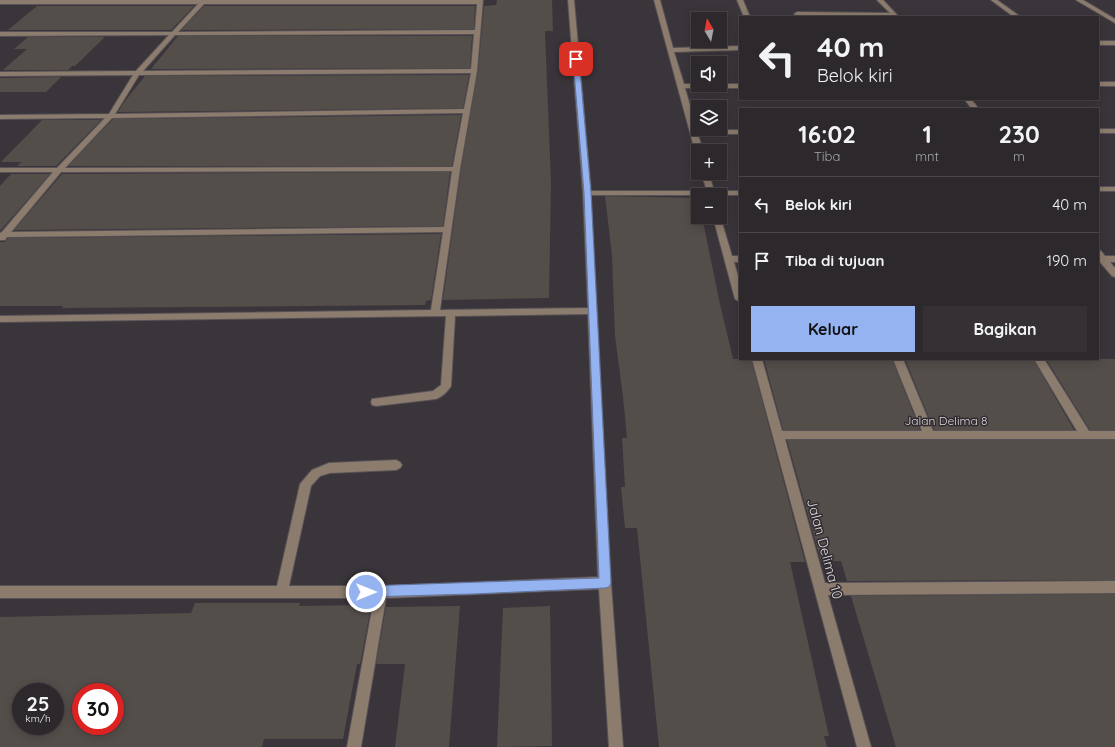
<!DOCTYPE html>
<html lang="id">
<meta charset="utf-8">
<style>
:root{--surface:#2c282c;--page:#343034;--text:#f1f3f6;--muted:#a6a6a9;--line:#484448;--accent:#95b2f1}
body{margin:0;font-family:Quicksand,sans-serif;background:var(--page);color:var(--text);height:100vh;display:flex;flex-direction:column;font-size:15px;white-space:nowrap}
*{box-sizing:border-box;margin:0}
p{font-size:13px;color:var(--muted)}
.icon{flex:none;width:22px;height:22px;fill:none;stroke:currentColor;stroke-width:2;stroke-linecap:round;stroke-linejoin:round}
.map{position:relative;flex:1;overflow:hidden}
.sheet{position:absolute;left:739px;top:108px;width:360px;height:252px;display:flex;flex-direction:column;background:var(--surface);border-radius:0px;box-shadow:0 2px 10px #0003,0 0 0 1px var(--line)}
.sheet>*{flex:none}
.guide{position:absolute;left:739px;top:16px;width:360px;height:84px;border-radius:0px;box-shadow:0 2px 10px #0003,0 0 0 1px var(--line);background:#2c282c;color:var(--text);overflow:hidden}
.needle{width:26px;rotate:350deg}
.buttons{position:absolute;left:691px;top:12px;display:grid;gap:8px}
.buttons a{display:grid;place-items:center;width:36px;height:36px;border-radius:0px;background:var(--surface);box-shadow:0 2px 10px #0003,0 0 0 1px var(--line);font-size:20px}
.speed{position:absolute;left:12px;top:683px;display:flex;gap:8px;font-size:20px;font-weight:700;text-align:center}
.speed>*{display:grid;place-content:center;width:52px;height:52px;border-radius:50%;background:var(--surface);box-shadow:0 2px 10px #0003,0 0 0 1px var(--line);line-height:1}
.speed small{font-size:10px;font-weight:400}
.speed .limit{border:6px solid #d22;background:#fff;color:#111}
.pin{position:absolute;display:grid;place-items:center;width:34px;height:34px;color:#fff;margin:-17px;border-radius:8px;box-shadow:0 2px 6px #0006}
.me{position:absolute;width:44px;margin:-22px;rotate:90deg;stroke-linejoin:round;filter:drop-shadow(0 0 3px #0008)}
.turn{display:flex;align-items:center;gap:14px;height:84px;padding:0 12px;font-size:18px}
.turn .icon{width:52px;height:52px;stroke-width:2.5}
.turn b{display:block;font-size:28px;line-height:34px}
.eta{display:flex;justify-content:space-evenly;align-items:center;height:68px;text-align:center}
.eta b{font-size:24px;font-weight:800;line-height:28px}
.button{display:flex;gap:8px;margin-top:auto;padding:8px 12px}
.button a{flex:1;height:46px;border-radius:0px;background:var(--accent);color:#111;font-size:16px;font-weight:800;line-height:46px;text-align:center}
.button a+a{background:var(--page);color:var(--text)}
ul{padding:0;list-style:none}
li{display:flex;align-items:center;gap:12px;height:56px;padding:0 12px;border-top:1px solid var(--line)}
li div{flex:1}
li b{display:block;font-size:15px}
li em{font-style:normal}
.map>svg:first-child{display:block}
.building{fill:#544e4a;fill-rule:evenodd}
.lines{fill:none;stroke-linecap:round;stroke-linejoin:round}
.minor-casing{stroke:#575257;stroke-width:2}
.minor{fill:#8c7c6d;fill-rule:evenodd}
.route{fill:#95b2f1;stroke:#61749d}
.labels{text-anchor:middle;stroke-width:3;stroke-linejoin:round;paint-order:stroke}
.street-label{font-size:12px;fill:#dbd8db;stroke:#302b30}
.near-street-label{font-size:14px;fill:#dbd8db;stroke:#302b30}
</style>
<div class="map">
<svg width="1115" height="747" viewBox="0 0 1115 747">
<rect width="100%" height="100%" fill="#3a353a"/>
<!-- building -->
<g class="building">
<polygon points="497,0 552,0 553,31 545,31 551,183 549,298 443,300 461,169 478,71 484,6 496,5"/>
<polygon points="37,6 194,6 171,30 8,30"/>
<polygon points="204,6 475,6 474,29 181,30"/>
<polygon points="178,36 472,36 470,68 151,69"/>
<polygon points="28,37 105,37 75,66 72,66 68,70 3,70 27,49 14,49"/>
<polygon points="469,75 463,108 118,112 125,101 145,76"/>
<polygon points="61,77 46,92 0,92 0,78"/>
<polygon points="461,115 452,166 68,166 113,119"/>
<polygon points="42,120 101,120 56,166 17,166 22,162 1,162"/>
<polygon points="450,172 443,226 14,230 62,174"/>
<polygon points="11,174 50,174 0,231 0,186"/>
<polygon points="605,196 698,198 698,217 702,217 720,304 733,359 751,359 805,562 790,562 829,736 824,736 827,747 659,747 637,528 625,528 621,487 625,487 622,438 627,438 623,397 615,336 612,255"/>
<polygon points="441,234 431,300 426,301 425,305 62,308 63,306 0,306 0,242 5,242 8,238"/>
<polygon points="764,359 892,359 920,430 783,430"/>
<polygon points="905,359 1033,359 1074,430 934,430"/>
<polygon points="1046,359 1115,359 1115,430 1090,430"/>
<polygon points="787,440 1115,440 1115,580 847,581 841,561 821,561"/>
<polygon points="1115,594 1115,747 896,747 851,596"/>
<path d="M195 603H300L299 606 368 605V607H371L360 664H357L343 739H264L262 747H0V617L191 613ZM21 692H55V726H21ZM81 692H115V726H81Z"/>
<polygon points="460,606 449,747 395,747 405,664 376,664 386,607"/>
<polygon points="550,606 552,746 497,747 503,608"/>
</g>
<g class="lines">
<defs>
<g id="minor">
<path d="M0 0H483L477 71 460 169 440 310 588 308 583 193 568 0H574L591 191H707L701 173H709L714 191H740V195H591L611 583 623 747H609L599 589 386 598 361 747H347L374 598H0V586H277L300 484 312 470 329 463 396 460 400 462 402 465 400 468 396 470 330 473 320 476 311 486 289 586H381L598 577 588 314 455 316 451 386C448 391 442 397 436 399L376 406 372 405 371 402 372 399 433 391 441 385 446 316 0 322V316L431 310 443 232 7 237 5 240H0V233L2 232 53 172H0V168H57L105 118 0 119V115L109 114 133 75 0 76V72L136 71 169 35 0 36V32H172L198 4H0ZM204 4H477L475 30 178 32ZM474 34 471 69 143 71 175 35ZM471 73 464 109 115 114 139 75ZM463 113 453 167 65 168 112 118ZM452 171 444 227 11 232 61 172Z"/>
<polygon points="654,0 660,0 673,48 740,46 740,50 674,52 684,84 740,84 740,88 685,88 697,130 740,130 740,134 698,134 703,151 698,151 698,153 695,151"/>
<polygon points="737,0 743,0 750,17 744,17"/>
<polygon points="877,0 883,0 899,17 797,16 794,14 797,12 890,13"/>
<polygon points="991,0 997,0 1021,17 1014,17"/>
<polygon points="1076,0 1083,0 1115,19 1115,23"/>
<rect x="1098" y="41" width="17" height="4"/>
<rect x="1098" y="82" width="17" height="4"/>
<polygon points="964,99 971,99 979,109 972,109"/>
<rect x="1098" y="129" width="17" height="4"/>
<rect x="1098" y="187" width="17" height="4"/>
<polygon points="720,216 732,256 740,256 740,262 734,262 740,283 740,302 735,299 713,217 720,217"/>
<polygon points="1098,250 1101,251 1105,256 1115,256 1115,262 1110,262 1115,268 1115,277 1112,276 1100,262 1098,262"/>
<polygon points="752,359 762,359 782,431 922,431 893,359 903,359 933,431 1077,431 1034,359 1044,359 1089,431 1115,431 1115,439 785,439 825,583 1115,581 1115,593 828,595 871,747 857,747"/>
</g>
</defs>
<!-- minor casing -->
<use href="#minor" class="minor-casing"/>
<!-- minor -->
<use href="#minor" class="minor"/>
</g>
<!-- route -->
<polygon class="route" points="576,58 579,59 591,193 611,583 609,587 605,588 473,594 366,597 362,595 361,592 362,588 366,586 599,578 584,193 573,59"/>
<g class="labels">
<!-- street labels -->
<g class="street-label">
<text x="946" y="425">Jalan Delima 8</text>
</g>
<!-- near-street labels -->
<g class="near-street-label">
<text transform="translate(825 549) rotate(75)" y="5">Jalan Delima 10</text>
</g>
</g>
</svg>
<div class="buttons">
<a><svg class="needle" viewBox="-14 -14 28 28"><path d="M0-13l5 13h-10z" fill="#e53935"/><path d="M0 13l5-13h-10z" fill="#a6a6a9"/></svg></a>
<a><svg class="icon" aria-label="sound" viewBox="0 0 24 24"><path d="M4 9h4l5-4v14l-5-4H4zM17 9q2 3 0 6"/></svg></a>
<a><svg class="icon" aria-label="layers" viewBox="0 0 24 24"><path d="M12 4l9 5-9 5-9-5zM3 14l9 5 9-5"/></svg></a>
<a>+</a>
<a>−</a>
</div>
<div class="speed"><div>25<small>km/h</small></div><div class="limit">30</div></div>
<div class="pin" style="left:576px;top:59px;background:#d93025"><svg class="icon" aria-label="arrive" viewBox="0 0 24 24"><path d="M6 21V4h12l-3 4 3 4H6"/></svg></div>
<svg class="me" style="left:366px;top:592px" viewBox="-20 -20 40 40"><circle r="17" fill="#95b2f1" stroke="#fff" stroke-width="3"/><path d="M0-11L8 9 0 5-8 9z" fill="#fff"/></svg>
<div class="guide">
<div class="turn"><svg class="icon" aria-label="left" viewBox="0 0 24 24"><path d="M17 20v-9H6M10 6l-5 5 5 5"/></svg><div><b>40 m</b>Belok kiri</div></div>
</div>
<section class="sheet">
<div class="eta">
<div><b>16:02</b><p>Tiba</p></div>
<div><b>1</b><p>mnt</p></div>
<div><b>230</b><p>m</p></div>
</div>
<ul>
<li><svg class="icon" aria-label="left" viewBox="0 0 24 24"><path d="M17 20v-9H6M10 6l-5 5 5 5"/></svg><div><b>Belok kiri</b></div><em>40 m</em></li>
<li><svg class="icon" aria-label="arrive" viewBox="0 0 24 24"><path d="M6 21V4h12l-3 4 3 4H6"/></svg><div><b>Tiba di tujuan</b></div><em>190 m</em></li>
</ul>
<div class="button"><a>Keluar</a><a>Bagikan</a></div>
</section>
</div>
